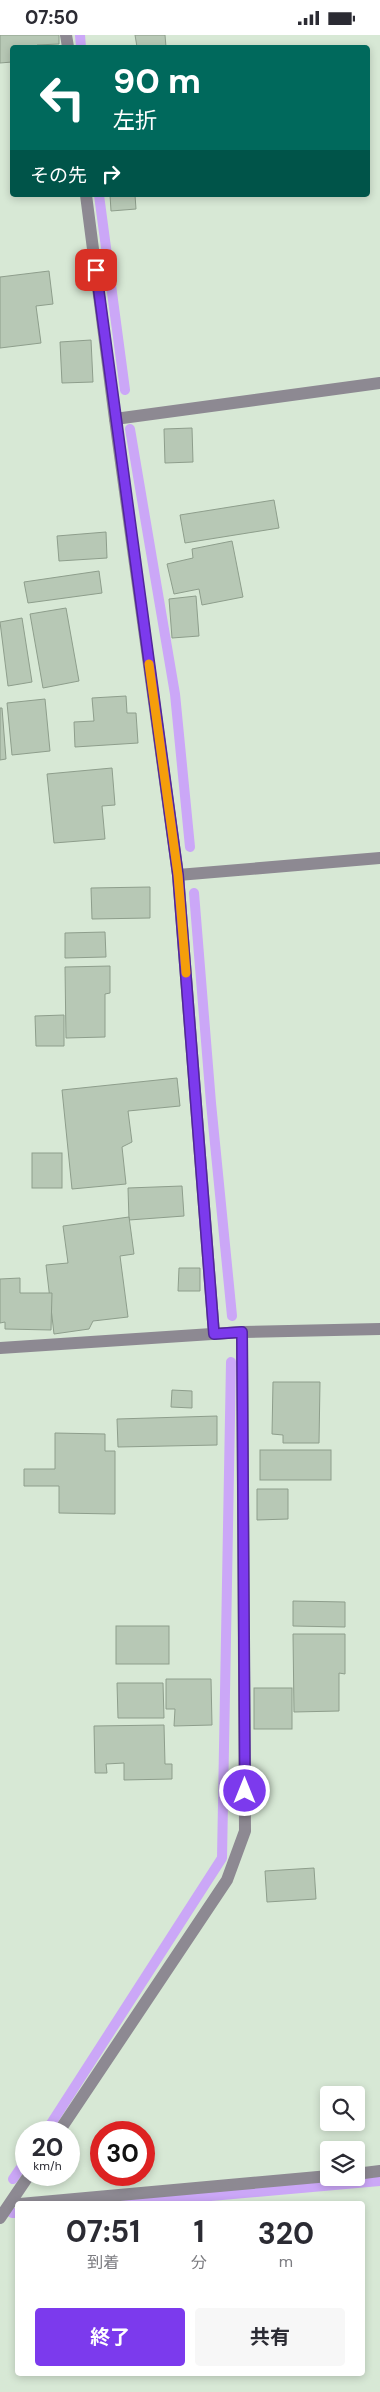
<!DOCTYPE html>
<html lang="ja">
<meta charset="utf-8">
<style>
:root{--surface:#fff;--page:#f7f7f7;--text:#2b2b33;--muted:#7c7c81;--accent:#7c3aed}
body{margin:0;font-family:"DM Sans","Noto Sans JP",sans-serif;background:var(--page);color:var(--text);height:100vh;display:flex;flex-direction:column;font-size:19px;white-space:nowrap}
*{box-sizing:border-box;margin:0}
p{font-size:16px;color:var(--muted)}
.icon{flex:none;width:28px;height:28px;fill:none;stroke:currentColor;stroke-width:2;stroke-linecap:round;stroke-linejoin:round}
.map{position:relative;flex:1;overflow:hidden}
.panel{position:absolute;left:15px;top:2166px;width:350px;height:175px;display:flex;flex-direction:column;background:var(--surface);border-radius:5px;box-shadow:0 2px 8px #0003}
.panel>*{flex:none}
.hud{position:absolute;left:10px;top:10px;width:360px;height:152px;border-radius:5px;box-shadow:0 2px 8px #0003;background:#00695c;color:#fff;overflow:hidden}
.buttons{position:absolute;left:320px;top:2051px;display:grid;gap:10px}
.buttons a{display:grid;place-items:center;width:45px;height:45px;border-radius:5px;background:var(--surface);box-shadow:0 2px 8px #0003;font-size:25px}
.speed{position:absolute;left:15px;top:2086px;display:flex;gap:10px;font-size:25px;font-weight:700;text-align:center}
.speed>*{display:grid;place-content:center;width:65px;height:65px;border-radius:50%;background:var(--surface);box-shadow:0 2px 8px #0003;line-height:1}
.speed small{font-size:12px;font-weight:400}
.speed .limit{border:8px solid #d22;background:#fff;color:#111}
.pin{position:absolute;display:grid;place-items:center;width:42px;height:42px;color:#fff;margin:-21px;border-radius:10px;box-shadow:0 2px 8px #0006}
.me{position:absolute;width:55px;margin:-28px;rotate:0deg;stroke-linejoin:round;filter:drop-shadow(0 0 4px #0008)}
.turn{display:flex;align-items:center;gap:18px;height:105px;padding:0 20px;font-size:22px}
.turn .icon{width:65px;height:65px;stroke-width:2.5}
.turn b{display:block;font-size:35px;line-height:42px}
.then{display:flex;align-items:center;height:48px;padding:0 20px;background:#0003;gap:10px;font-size:19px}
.eta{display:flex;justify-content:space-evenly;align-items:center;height:85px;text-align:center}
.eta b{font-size:30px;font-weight:700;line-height:35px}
.button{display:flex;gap:10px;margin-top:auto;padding:10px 20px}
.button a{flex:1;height:58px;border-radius:5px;background:var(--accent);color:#fff;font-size:20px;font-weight:700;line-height:58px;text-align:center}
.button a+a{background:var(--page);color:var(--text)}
.status{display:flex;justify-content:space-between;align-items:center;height:35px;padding:0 25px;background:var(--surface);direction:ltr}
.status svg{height:14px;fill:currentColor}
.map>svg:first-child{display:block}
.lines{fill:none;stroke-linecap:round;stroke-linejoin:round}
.stream{stroke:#cba7f7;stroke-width:10}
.building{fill:#b7c8b5;stroke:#8e9e8c}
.minor{stroke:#8d8992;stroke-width:12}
.route-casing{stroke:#51269a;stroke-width:12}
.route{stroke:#7c3aed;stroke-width:9}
.slow{stroke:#f59e0b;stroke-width:9}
</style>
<div class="status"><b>07:50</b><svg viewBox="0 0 49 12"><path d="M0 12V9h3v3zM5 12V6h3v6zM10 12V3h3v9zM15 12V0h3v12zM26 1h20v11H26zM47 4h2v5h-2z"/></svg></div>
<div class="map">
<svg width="380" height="2357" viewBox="0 0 380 2357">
<rect width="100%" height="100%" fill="#d7e8d5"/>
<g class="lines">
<!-- stream -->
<g class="stream">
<polyline points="80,0 81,12"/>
<polyline points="99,160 125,355"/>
<polyline points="130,394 175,659 190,812"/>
<polyline points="194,858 211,1068 232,1281"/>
<polyline points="45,2098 222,1823 231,1327"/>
<polyline points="13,2144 26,2125"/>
<polyline points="121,2169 380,2146"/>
<polyline points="12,2178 18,2178"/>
</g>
</g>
<!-- building -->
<g class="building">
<polygon points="0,0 59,0 59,9 37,10 37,12 12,12 12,27 0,28"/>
<polygon points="135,0 165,0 166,12 137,12"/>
<polygon points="110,160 135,160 136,174 111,176"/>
<polygon points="49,236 53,269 36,271 41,308 0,313 0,242"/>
<polygon points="91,305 93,347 62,348 60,307"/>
<polygon points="192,393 193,427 165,428 164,394"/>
<polygon points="274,465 279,493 185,508 180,480"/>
<polygon points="106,497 107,523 59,526 57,501"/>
<polygon points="232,506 243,562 202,570 199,554 174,559 167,529 193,523 192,514"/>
<polygon points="99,536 102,558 28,568 24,547"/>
<polygon points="196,561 199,601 172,603 169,564"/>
<polygon points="66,573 79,646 43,653 30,579"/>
<polygon points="22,583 32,647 8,651 0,587"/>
<polygon points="126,661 127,678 136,678 138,708 75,712 74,687 94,686 92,663"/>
<polygon points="45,664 50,716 12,720 7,668"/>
<polygon points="0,673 2,673 6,724 0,725"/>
<polygon points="112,733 115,770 102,771 105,804 54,808 47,739"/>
<polygon points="150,852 150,883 92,884 91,853"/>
<polygon points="105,897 106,922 65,923 65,898"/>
<polygon points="110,931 110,958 105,959 105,1002 66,1003 65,932"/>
<polygon points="64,980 64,1011 36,1011 35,981"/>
<polygon points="177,1043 180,1071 128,1076 132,1107 122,1112 126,1149 72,1154 62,1055"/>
<rect x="32" y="1118" width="30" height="35"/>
<polygon points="182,1151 184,1181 129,1185 128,1153"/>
<polygon points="129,1182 134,1219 120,1221 128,1282 93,1286 89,1294 54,1299 46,1230 68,1228 63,1191"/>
<polygon points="179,1233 200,1233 200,1256 178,1256"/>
<polygon points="20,1243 20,1258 52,1258 51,1295 5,1294 5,1287 0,1288 0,1244"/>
<polygon points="273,1347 320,1347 319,1408 283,1408 283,1400 272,1399"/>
<polygon points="172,1355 192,1356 192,1373 171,1372"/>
<polygon points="217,1381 217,1410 118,1412 117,1384"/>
<polygon points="55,1398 105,1399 105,1416 115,1416 115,1479 59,1478 59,1451 24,1451 24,1434 55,1434"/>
<rect x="260" y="1415" width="71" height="30"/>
<polygon points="257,1454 288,1454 288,1484 257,1485"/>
<polygon points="293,1566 345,1567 345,1592 293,1591"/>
<rect x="116" y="1591" width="53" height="38"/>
<polygon points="293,1599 345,1599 345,1639 339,1638 339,1676 294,1677"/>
<polygon points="166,1644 211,1644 212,1690 174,1691 175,1674 166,1674"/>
<polygon points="117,1648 163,1648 164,1683 118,1683"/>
<rect x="254" y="1653" width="38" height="41"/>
<polygon points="164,1690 165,1729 172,1729 172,1744 124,1745 124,1728 106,1729 107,1738 95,1738 94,1691"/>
<polygon points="314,1833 316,1864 267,1867 265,1836"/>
</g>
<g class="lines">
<!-- minor -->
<g class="minor">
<polyline points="66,0 68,12"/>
<polyline points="86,160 115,384 178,840 214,1299"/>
<polyline points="115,384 380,348"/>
<polyline points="178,840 380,823"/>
<polyline points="0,1313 242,1297 380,1294"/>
<polyline points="58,2098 227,1845 245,1796 242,1297"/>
<polyline points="356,2139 380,2136"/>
<polyline points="20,2169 329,2141"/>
<polyline points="0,2183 29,2140"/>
</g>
</g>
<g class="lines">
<defs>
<polyline id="route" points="96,235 178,840 214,1299 242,1297 245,1756"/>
</defs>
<!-- route casing -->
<use href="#route" class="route-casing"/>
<!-- route -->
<use href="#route" class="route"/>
<!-- slow -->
<polyline class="slow" points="149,629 178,840 186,938"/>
</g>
</svg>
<div class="buttons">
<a><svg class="icon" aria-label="search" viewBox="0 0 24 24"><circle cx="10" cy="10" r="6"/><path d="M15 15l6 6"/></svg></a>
<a><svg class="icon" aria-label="layers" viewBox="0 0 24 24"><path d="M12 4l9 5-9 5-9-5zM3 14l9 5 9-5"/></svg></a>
</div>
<div class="speed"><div>20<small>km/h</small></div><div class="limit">30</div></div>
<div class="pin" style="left:96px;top:235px;background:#d93025"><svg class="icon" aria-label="arrive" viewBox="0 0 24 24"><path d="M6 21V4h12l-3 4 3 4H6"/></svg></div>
<svg class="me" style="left:245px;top:1756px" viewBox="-20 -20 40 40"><circle r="17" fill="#7c3aed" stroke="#fff" stroke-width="3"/><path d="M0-11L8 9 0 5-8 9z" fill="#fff"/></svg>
<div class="hud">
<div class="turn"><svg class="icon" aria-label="left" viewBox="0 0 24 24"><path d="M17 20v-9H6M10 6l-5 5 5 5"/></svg><div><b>90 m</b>左折</div></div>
<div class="then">その先<svg class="icon" aria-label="right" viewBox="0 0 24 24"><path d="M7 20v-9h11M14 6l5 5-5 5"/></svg></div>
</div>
<section class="panel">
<div class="eta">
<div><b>07:51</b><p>到着</p></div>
<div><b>1</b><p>分</p></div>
<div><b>320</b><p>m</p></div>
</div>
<div class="button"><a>終了</a><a>共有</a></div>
</section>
</div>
